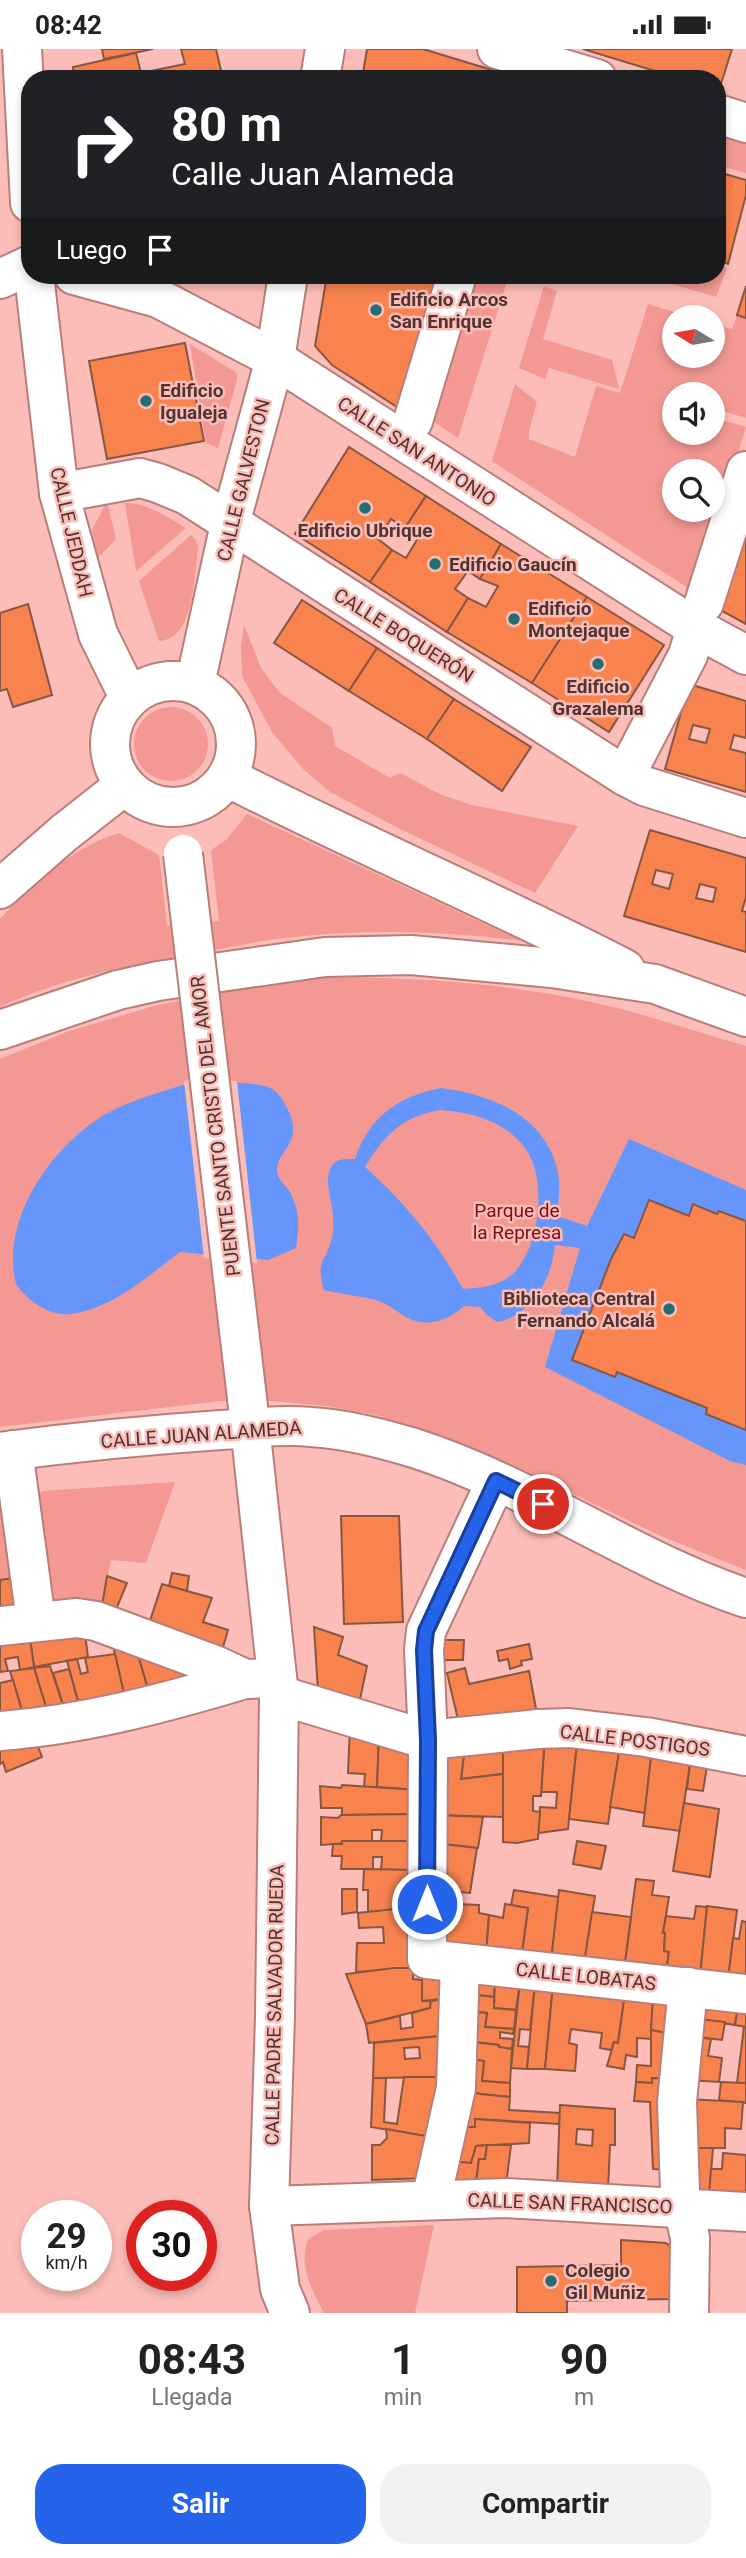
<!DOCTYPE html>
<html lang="es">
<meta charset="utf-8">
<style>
:root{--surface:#fff;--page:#f2f2f2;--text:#222;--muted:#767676;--accent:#2563eb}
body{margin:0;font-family:Roboto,sans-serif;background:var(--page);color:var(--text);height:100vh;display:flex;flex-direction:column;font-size:26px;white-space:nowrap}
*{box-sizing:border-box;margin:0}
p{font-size:23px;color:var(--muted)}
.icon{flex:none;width:38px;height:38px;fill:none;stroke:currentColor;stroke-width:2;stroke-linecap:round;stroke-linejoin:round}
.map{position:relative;height:2264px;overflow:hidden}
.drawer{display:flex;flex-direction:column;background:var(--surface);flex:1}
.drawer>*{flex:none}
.hud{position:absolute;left:21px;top:21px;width:705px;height:214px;border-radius:28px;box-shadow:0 4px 10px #0003;background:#202124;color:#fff;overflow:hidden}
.needle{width:46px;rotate:281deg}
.controls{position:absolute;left:662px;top:256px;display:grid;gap:14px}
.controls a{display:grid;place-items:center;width:63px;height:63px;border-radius:50%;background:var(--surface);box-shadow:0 4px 10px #0003;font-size:35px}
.speed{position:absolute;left:21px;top:2151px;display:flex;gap:14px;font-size:35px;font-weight:700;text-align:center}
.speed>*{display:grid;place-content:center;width:91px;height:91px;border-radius:50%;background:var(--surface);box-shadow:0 4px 10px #0003;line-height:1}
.speed small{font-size:18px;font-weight:400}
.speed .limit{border:10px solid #d22;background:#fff;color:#111}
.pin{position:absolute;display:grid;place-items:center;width:60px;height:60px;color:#fff;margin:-30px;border:4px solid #fff;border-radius:50%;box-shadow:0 2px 7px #0007}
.me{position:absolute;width:77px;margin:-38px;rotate:0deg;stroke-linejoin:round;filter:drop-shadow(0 0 5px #0008)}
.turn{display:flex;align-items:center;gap:24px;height:147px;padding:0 35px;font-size:32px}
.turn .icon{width:91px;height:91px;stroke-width:2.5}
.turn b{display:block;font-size:49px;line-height:60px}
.then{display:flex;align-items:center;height:66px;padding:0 35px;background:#0003;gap:14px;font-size:26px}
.eta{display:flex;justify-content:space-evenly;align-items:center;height:119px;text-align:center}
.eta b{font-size:42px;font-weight:700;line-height:49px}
.button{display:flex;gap:14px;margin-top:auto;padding:14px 35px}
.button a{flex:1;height:80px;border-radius:28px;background:var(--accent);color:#fff;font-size:28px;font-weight:700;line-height:80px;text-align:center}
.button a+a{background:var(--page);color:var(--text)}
.status{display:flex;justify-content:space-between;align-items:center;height:49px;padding:0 35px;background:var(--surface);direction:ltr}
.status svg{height:19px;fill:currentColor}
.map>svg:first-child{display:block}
.green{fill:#f39893;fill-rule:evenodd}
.water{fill:#6696fb;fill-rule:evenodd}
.pier{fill:#fcbdb8}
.building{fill:#f9834f;stroke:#885641;stroke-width:2;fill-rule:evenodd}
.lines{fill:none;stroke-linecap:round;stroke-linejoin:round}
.street-casing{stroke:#b97e7a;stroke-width:42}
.secondary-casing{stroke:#b97e7a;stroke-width:42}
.street{stroke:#fff;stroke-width:38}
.secondary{stroke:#fff;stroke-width:38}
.street-bridge-casing{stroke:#b97e7a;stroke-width:42;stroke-linecap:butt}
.street-bridge{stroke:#fff;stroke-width:38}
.route-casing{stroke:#184099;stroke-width:18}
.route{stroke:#2563eb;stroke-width:12}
.poi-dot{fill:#236e75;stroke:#fcbdb8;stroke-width:2.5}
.labels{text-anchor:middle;stroke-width:5;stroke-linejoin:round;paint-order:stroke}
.poi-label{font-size:19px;font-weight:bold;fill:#4e3533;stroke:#fcbdb8;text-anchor:start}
.street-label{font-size:19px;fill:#4e3533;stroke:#fcbdb8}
.park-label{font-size:19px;fill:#820918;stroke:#fcbdb8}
</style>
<div class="status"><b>08:42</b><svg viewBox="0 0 49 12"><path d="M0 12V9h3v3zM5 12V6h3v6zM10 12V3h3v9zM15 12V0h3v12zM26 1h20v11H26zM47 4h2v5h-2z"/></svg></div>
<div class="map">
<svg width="746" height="2264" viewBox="0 0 746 2264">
<rect width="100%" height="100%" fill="#fcbdb8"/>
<!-- green -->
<g class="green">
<polygon points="718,82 746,90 746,124 718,116"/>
<polygon points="718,216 727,219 716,248 641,226 718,226"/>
<polygon points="468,226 509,226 458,389 425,367"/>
<polygon points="544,237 557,242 543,290 612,311 619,340 549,319 545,330 519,319"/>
<path d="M648 255 690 268H674V306H712V275L732 280 737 266 746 269V369L712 359V345H674V383H712V368L746 378 694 543 492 412 515 335 537 353 529 382V390L575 408 596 337 620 344ZM674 422H712V460H674Z"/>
<polygon points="190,295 237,324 237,331 218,399 206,394"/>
<polygon points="107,452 116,490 98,509 92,481"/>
<path d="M125 454C148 454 167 468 186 479L136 522Z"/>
<path d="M191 486 196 491 198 499C194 525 195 591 159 592L139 532Z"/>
<polygon points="244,576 261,619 279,643 332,679 335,697 390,729 400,724 442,746 472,756 578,777 535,844 396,778 330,743 303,720 272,683 242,627 241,597"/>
<circle cx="171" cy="695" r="37"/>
<path d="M247 765 522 892C446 882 370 880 294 888 259 891 224 900 189 906 121 918 63 929 0 958V870C33 835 72 798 119 784L159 806 167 877 219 872 211 801 226 791Z"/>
<path d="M317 928C408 928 497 933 587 952 640 963 693 982 746 997V1521L663 1488 544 1431 467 1397 376 1366 327 1357 272 1352H220L0 1378V1010L69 982 154 957 279 930Z"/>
<polygon points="0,1429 14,1529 0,1531"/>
<polygon points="175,1433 146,1514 111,1511 102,1557 51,1557 36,1447 43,1442"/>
<path d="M434 2176 415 2264H324C312 2240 298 2217 308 2190L324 2181Z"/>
</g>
<!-- water -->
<g class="water">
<path d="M189 1034C210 1034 259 1030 275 1042 280 1046 284 1053 287 1059 292 1068 294 1076 293 1085 290 1099 278 1107 277 1119 276 1132 288 1136 292 1147 300 1165 299 1179 296 1199L268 1211 180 1203C148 1227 111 1261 69 1265 49 1267 27 1251 16 1235 0 1169 53 1097 104 1066 130 1051 162 1043 189 1034Z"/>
<path d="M440 1039C491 1045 547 1067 558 1124 561 1138 558 1153 557 1167L587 1177 629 1090 746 1141V1416L730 1412 545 1318 580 1199 555 1196C552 1229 533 1266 497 1273L487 1266 480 1258 464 1257C449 1271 428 1279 408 1269 398 1264 390 1256 379 1252 361 1247 342 1245 324 1241 315 1210 326 1214 332 1189 334 1183 333 1174 333 1167 333 1152 321 1128 334 1114 340 1109 349 1110 355 1110 370 1067 396 1049 440 1039ZM441 1061C474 1064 505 1072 525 1099 548 1130 540 1198 513 1225 500 1237 480 1239 463 1240 438 1194 404 1152 365 1118 385 1086 402 1067 441 1061Z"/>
</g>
<!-- pier -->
<polygon class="pier" points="189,1030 237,1032 257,1214 204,1209 184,1032"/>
<!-- building -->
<g class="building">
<polygon points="102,0 153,0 104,10"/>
<polygon points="181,0 216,0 223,30 74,30 73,18 136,4 141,24 185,15"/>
<polygon points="367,0 423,0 505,25 503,30 362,30"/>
<polygon points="583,0 732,0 719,41 718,30 681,30"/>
<polygon points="718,123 746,131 746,146 728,215 718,211"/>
<polygon points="327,226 442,226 400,360 332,316 315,297"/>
<polygon points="746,237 746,269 737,266"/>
<polygon points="185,294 204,392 107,410 89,312"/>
<polygon points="349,398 426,447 405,479 391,470 378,490 392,501 370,533 295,485"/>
<polygon points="426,447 501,495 480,530 468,522 455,540 468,549 447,583 370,533 392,501 406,509 418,489 405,479"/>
<polygon points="746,462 746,575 715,558"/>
<polygon points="501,495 587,548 532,634 447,583 468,549 486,558 498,537 480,530"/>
<polygon points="587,548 664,596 609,683 532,634"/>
<polygon points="302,551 377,599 349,642 274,594"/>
<polygon points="28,555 52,646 13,658 7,640 0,642 0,564"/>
<polygon points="377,599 454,650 427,690 349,642"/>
<path d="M689 635 746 652V689L734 686 730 700 746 704V743L665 720ZM693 676 710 680 706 694 689 690Z"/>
<polygon points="454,650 531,698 502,742 427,690"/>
<path d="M650 781 746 809V848L742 862 746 863V903L624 867ZM656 821 673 825 669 840 652 835ZM700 835 716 839 713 853 696 849Z"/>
<polygon points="649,1151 689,1167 693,1155 717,1165 719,1162 746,1172 746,1381 706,1365 707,1359 617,1323 615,1328 572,1311 611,1210 624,1185 634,1189"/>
<polygon points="341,1467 399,1467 403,1573 344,1575"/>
<polygon points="172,1524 189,1527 187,1542 169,1537"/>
<polygon points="107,1527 127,1534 115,1563 102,1557"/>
<polygon points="14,1529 19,1565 0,1569 0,1531"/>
<polygon points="162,1535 212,1549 203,1573 228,1581 221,1605 148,1578"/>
<polygon points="314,1578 343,1588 338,1606 367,1617 359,1655 318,1642"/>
<polygon points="85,1585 88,1608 34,1618 30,1590"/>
<polygon points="30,1590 34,1618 20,1621 18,1608 5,1610 8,1622 0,1623 0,1594"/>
<polygon points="437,1591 464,1591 463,1611 435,1611"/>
<polygon points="529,1595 532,1610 521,1612 522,1616 510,1620 508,1610 499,1612 497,1602"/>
<polygon points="113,1597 136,1599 149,1643 125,1649"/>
<polygon points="136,1599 205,1631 149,1643"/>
<polygon points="115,1605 125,1649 81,1663 67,1612 77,1610 81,1625 88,1623 85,1609"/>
<polygon points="50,1617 67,1668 50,1671 34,1619"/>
<polygon points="34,1619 50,1671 25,1672 10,1622"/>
<polygon points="465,1619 469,1635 529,1622 537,1665 460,1679 447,1624"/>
<polygon points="69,1620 81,1663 67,1668 53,1624"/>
<polygon points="13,1631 25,1672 0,1674 0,1634"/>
<polygon points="350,1677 379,1686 377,1738 364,1738 365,1725 348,1724"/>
<polygon points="379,1686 415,1708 418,1741 377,1738"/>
<polygon points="37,1695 42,1708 6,1723 3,1713 0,1715 0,1696"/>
<polygon points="577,1695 568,1780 538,1784 540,1758 556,1759 557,1743 541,1743 544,1699"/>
<polygon points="577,1695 620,1697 608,1775 569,1770"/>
<polygon points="620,1697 652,1700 645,1764 610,1758"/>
<polygon points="544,1699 541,1747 533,1747 533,1762 540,1763 538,1790 517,1794 503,1793 503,1703"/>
<polygon points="652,1700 691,1708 680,1782 643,1777"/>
<polygon points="503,1703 503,1725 461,1730 464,1705"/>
<polygon points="464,1705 461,1730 503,1725 503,1768 436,1766 438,1708"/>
<polygon points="691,1708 708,1711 703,1742 687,1740"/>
<polygon points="342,1736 418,1741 418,1765 342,1766 342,1759 321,1759 320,1737 341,1739"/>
<polygon points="684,1754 719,1760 710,1828 673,1822"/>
<polygon points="418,1765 418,1792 381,1792 382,1781 372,1781 372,1792 321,1796 321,1768 338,1769 341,1766"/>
<polygon points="436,1766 483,1768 478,1799 435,1794"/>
<polygon points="342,1792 418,1792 419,1821 381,1821 382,1808 373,1808 373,1820 341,1820 342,1807 332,1807 333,1795 342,1795"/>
<polygon points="577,1792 606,1797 601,1820 573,1815"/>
<polygon points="435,1794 477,1799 470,1844 449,1842 448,1855 435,1854"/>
<polygon points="364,1820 419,1821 419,1860 368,1863 368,1841 363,1841"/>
<polygon points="636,1830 654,1832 652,1846 669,1848 663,1884 665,1884 664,1902 669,1903 666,1924 624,1920"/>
<polygon points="342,1840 357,1840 357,1863 342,1865"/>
<polygon points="514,1841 559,1848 551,1912 521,1910 528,1859 511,1856"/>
<polygon points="559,1841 595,1847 584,1915 551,1912"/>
<polygon points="435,1854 479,1856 479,1864 489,1866 486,1907 434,1902"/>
<polygon points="505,1855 528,1859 521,1910 486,1907 489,1866 503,1869"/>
<polygon points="696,1857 707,1858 700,1928 666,1924 669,1903 664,1902 665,1884 663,1884 666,1867 694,1870"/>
<polygon points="707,1857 737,1861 728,1931 700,1928"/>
<polygon points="395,1860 419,1860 413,1919 356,1923 357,1894 384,1894 383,1878 359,1879 358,1864"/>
<polygon points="592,1863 631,1868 624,1920 584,1915"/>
<polygon points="742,1872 746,1873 746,1933 728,1931 733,1889 739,1890"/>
<polygon points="422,1918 448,1919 449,1949 422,1952"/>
<polygon points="394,1919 413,1919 413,1930 422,1931 422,1952 431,1952 430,1959 366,1975 346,1925"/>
<polygon points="468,1927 495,1930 494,1948 468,1945"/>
<polygon points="495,1930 520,1933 516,1961 494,1959"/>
<polygon points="520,1933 535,1935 530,1981 520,1980 518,1997 529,1998 527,2020 511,2019"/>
<polygon points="535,1935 553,1936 545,2020 527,2020"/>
<polygon points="553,1936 625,1944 618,1994 614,1993 611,2001 600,1999 602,1984 571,1980 569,1994 577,1996 575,2022 545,2020"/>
<polygon points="625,1944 653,1947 651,1990 637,1989 637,2008 626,2006 624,2020 607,2017 614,1993 618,1994"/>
<polygon points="468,1945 494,1948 494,1959 516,1961 514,1980 485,1978 487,1964 466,1962"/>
<polygon points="653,1947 680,1950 669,1985 651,1981"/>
<polygon points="693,1947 739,1952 735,1976 691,1969"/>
<polygon points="449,1949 449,1986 369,1994 366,1975 400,1967 401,1980 413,1978 412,1964 430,1959 431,1952"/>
<polygon points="739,1952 746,1953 746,1978 735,1976"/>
<polygon points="466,1962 487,1964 485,1978 514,1980 513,1985 500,1983 500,1989 513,1990 512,2000 499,1998 499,1996 465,1992"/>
<polygon points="691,1969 725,1973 722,1991 689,1987"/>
<polygon points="744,1978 746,1978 746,2034 737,2034"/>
<polygon points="651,1981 677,1986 673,2030 652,2029 652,2034 636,2033 637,2016 651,2017"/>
<path d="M449 1986 450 2028 373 2029 374 1994ZM419 1998 420 2009 405 2010 404 1999Z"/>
<polygon points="689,1987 711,1990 708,2007 722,2009 719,2033 688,2031"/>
<polygon points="465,1992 499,1996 499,1998 512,2000 510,2034 482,2032 484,2012 463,2009"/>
<polygon points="463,2009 484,2012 482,2032 510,2034 510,2048 480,2045 461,2039"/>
<polygon points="404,2028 450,2028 437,2089 371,2078 373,2029 386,2029 384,2073 397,2075"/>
<polygon points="652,2029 673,2030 673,2121 653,2120 650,2053 634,2052 636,2033 652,2034"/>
<polygon points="721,2033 746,2034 746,2054 719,2051"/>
<polygon points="461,2039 480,2045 510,2048 509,2061 560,2064 559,2075 475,2070 475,2078 454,2078"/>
<polygon points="686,2050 743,2053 741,2080 725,2079 725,2099 687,2099"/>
<path d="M560 2056 615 2060V2096H610L608 2142 557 2139ZM577 2080 593 2081 592 2097 576 2095Z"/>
<polygon points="475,2070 530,2074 529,2094 476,2097 471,2114 447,2112 454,2078 475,2078"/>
<polygon points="386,2080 437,2089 427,2129 372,2131 372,2096 380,2096 387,2089"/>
<polygon points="487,2096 485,2110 479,2110 476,2135 443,2133 447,2112 471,2114 476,2097"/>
<polygon points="487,2096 511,2096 506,2136 476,2135 479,2110 485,2110"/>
<polygon points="687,2099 713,2099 709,2148 690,2143"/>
<polygon points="723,2104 746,2106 746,2152 709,2148 711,2120 722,2120"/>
<polygon points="621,2191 666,2194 672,2199 671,2250 567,2252 567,2264 517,2264 517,2218 621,2216"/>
</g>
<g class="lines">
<defs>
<g id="street">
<polyline points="22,0 30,154"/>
<polyline points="497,0 597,30"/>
<polyline points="320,30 325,0"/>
<polyline points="718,65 746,74"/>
<polyline points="34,226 59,444 98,585 129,648"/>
<polyline points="74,226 158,249 275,310 696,579 746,606"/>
<polyline points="0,230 30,216"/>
<polyline points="413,372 457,226"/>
<polyline points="59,444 140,429 158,434 187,446 625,727 644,737 746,769"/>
<polyline points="704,554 746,422"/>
<circle cx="173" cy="695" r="63"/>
<polyline points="195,635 230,475 275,310 288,226"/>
<polyline points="625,727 688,606 696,579"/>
<polyline points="247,1349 279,1646 275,1968 269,2157 280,2240 290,2264"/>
<polyline points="13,1401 36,1572"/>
<polyline points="496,1432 426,1582 424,1601 428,1691 427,1910 746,1945"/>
<polyline points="0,1577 77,1569 96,1572 215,1616 245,1630 277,1629"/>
<polyline points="279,1646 428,1691 538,1680 569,1679 646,1688 746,1707"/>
<path d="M0 1682C83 1676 165 1654 245 1630"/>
<polyline points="688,1938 677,2053 680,2143 690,2189 689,2264"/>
<polyline points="431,2151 456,2039 460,1914"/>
<polyline points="269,2157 506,2149 746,2163"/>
</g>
<g id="secondary">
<path d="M227 728C358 795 494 852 625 920"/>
<polyline points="0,840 64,784 125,736"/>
<polyline points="0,981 118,941 158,932 325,908 411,906 552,919 655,935 746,968"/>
<path d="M0 1403C74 1393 147 1386 221 1381 251 1379 281 1375 311 1378 346 1380 380 1389 414 1399 530 1436 630 1510 746 1549"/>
</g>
</defs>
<!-- street casing -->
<use href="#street" class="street-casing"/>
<!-- secondary casing -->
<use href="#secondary" class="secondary-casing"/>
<!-- street -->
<use href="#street" class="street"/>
<!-- secondary -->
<use href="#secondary" class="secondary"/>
<defs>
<polyline id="street-bridge" points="183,805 247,1349"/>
</defs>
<!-- street-bridge casing -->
<use href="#street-bridge" class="street-bridge-casing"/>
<!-- street-bridge -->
<use href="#street-bridge" class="street-bridge"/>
</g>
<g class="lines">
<defs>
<polyline id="route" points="427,1855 428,1691 424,1601 426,1582 496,1432 543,1455"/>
</defs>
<!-- route casing -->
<use href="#route" class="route-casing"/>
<!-- route -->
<use href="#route" class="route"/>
</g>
<!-- markers -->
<g class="poi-dot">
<circle cx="376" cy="261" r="7"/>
<circle cx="146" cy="352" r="7"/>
<circle cx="365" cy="459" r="7"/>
<circle cx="435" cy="515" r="7"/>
<circle cx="514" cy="570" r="7"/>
<circle cx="598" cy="615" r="7"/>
<circle cx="669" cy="1260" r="7"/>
<circle cx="551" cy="2232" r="7"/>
</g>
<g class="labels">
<!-- poi labels -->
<g class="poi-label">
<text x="390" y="257">Edificio Arcos<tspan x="390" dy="22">San Enrique</tspan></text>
<text x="160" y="348">Edificio<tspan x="160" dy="22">Igualeja</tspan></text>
<text x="365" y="488" text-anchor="middle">Edificio Ubrique</text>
<text x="449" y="522">Edificio Gaucín</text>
<text x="528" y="566">Edificio<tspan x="528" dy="22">Montejaque</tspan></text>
<text x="598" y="644" text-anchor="middle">Edificio<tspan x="598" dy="22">Grazalema</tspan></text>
<text x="655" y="1256" text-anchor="end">Biblioteca Central<tspan x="655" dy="22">Fernando Alcalá</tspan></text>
<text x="565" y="2228">Colegio<tspan x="565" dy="22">Gil Muñiz</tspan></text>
</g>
<!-- street labels -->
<g class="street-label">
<text transform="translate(417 402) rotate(33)" y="7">CALLE SAN ANTONIO</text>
<text transform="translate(243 431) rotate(-76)" y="7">CALLE GALVESTON</text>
<text transform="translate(72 483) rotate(77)" y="7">CALLE JEDDAH</text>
<text transform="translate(404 586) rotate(32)" y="7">CALLE BOQUERÓN</text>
<text transform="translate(215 1077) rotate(-97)" y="7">PUENTE SANTO CRISTO DEL AMOR</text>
<text transform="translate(201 1385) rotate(-4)" y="7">CALLE JUAN ALAMEDA</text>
<text transform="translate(635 1691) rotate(7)" y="7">CALLE POSTIGOS</text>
<text transform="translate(586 1927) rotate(6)" y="7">CALLE LOBATAS</text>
<text transform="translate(274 1956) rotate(-89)" y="7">CALLE PADRE SALVADOR RUEDA</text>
<text transform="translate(570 2154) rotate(2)" y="7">CALLE SAN FRANCISCO</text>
</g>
<!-- park labels -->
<g class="park-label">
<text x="517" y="1168">Parque de<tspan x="517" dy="22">la Represa</tspan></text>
</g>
</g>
</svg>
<div class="controls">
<a><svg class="needle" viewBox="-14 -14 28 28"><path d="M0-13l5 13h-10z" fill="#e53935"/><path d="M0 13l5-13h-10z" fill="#767676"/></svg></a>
<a><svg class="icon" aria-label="sound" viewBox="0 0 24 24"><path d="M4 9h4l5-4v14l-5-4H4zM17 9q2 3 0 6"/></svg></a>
<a><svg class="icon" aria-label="search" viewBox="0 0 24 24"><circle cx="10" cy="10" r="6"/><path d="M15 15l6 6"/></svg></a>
</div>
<div class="speed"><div>29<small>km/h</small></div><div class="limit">30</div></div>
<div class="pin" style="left:543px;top:1455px;background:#d93025"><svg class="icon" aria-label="arrive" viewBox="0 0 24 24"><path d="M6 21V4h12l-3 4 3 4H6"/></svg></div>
<svg class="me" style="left:427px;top:1855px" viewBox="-20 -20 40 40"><circle r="17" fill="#2563eb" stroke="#fff" stroke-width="3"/><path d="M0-11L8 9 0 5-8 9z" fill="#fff"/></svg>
<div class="hud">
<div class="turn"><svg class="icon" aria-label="right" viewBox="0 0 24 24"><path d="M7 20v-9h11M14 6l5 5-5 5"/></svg><div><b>80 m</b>Calle Juan Alameda</div></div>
<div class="then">Luego<svg class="icon" aria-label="arrive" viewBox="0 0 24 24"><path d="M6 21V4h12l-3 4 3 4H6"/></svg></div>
</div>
</div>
<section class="drawer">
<div class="eta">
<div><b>08:43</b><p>Llegada</p></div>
<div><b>1</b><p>min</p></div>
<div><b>90</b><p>m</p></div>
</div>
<div class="button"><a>Salir</a><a>Compartir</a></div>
</section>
